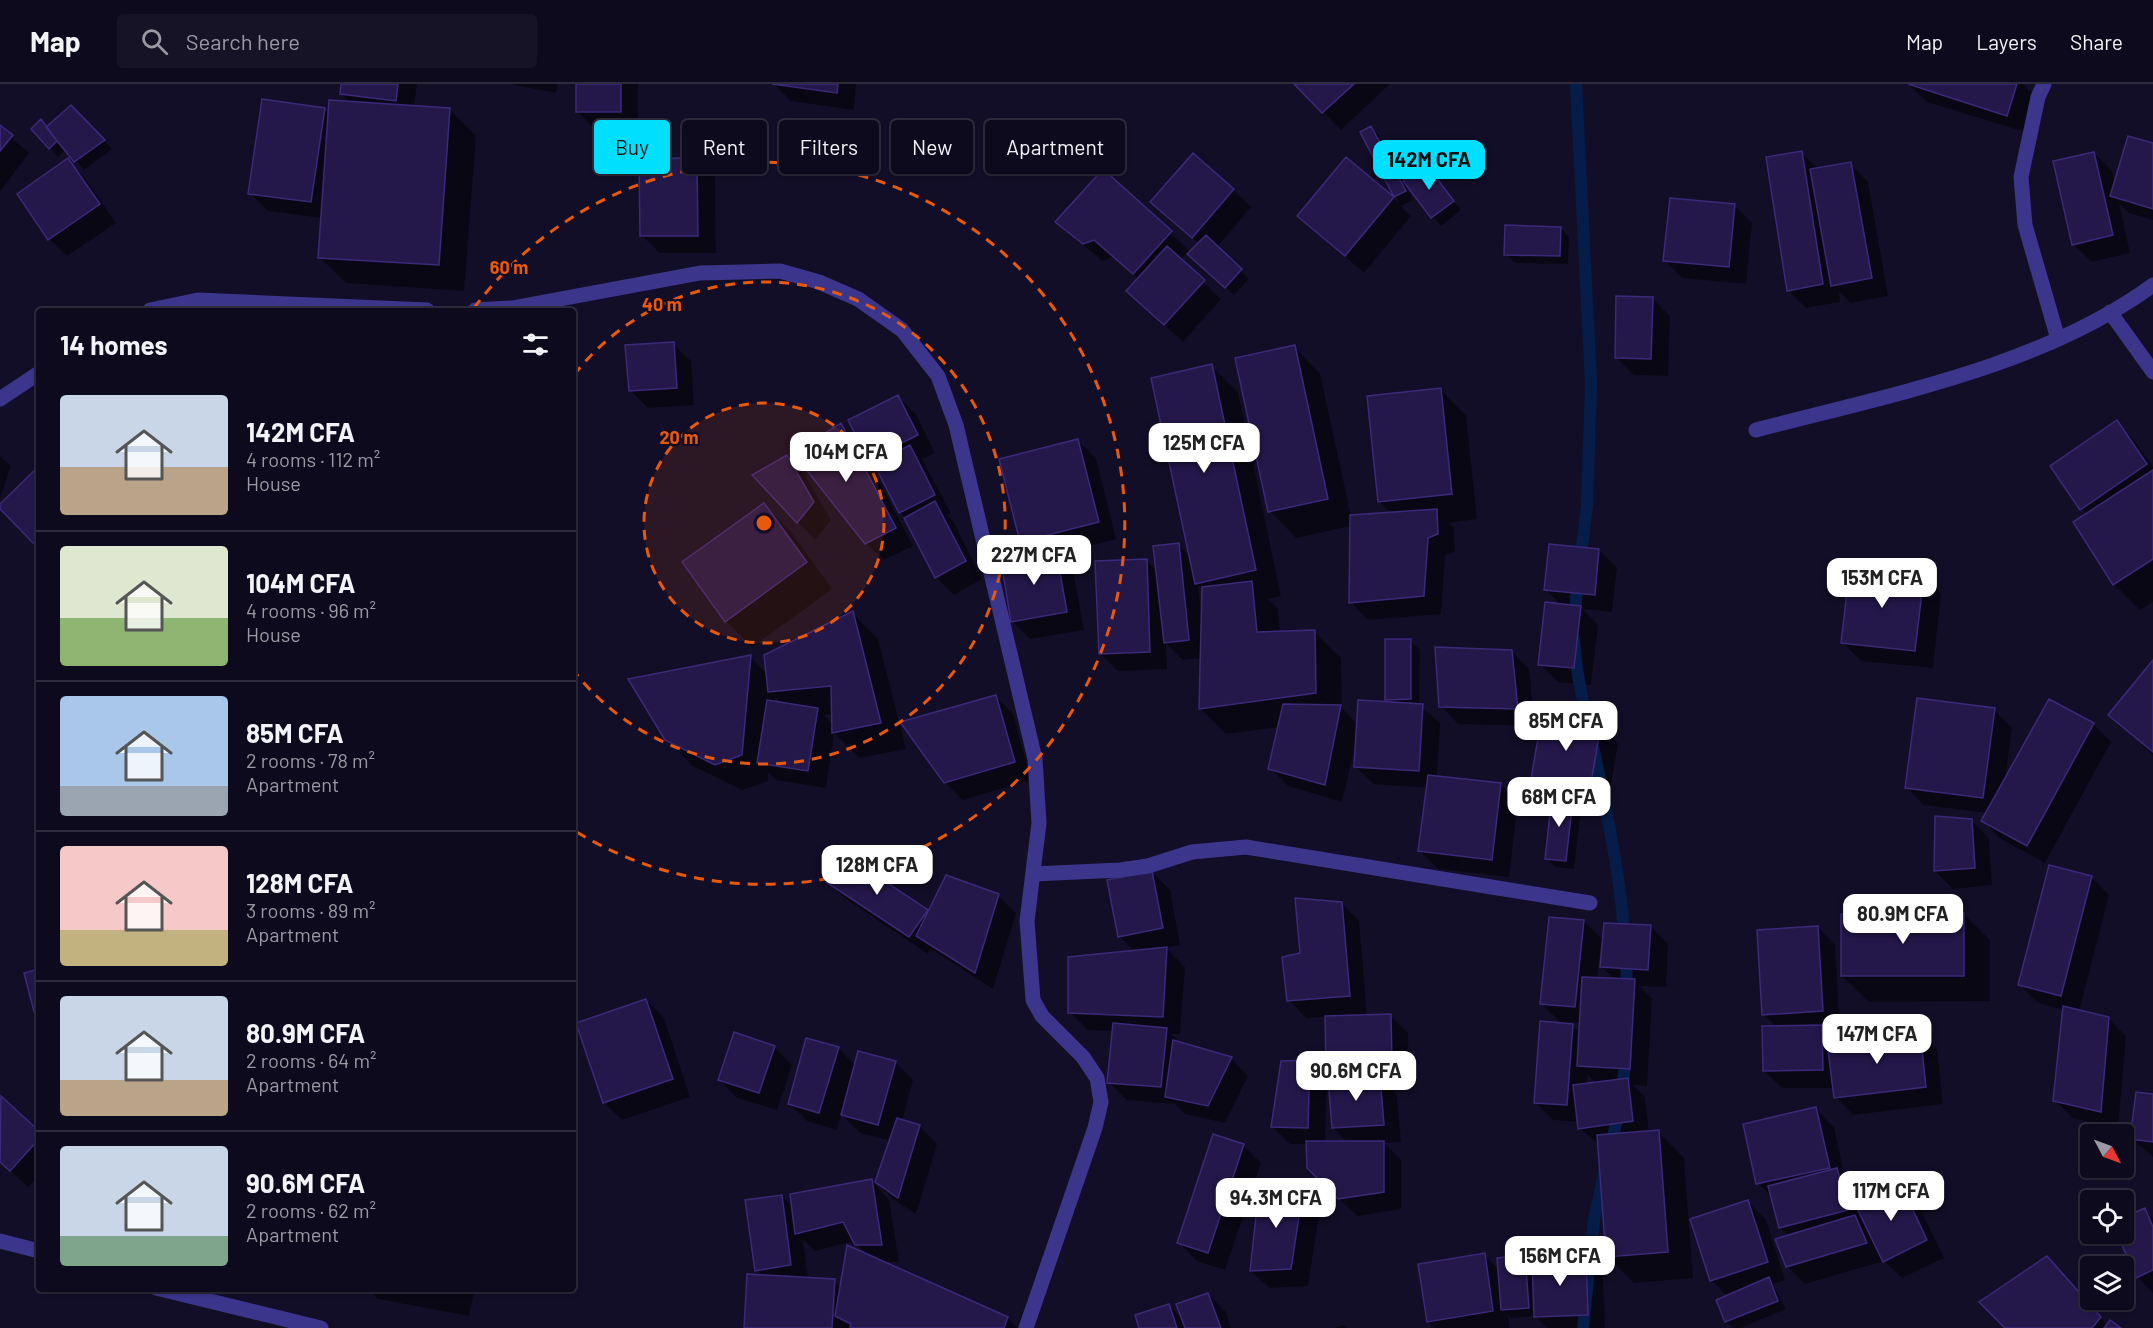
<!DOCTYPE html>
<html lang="en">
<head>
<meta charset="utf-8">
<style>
  body { margin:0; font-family:Barlow,sans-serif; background:#171327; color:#f1f3f6; height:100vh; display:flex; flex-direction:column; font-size:22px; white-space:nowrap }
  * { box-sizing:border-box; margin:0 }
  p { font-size:20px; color:#9b9aa4 }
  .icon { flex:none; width:33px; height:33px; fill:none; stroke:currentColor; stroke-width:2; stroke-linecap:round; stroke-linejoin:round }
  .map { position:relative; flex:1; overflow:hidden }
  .side { position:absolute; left:36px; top:224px; width:540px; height:984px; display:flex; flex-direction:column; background:#0e0a1e; border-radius:6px; box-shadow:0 2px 4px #0004,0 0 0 2px #2e2b3c }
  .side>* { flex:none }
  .banner { position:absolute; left:594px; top:36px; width:570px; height:54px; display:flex; gap:12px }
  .needle { width:39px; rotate:131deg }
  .tools { position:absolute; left:2080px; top:1040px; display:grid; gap:12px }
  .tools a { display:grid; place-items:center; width:54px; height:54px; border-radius:6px; background:#0e0a1e; box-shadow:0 2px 4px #0004,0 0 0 2px #2e2b3c; font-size:30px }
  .price { position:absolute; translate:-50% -51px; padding:0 14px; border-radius:12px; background:#fff; color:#222; font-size:20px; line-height:39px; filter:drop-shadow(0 2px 3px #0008) }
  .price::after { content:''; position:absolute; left:50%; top:36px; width:18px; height:14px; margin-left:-9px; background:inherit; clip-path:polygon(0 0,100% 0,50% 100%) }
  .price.active { background:#01dfff; color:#111 }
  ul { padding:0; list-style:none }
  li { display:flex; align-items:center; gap:18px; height:150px; padding:0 24px }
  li+li { border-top:2px solid #2e2b3c }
  li span { display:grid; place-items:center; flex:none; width:168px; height:120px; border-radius:6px; color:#555 }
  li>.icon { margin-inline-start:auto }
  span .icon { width:72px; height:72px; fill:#fffc; stroke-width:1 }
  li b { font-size:26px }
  h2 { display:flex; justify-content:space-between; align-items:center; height:72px; padding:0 24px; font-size:26px }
  .tag { padding:0 21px; border-radius:6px; background:#0e0a1e; box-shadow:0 2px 4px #0004,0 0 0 2px #2e2b3c; font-size:21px; line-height:54px }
  .tag.active { background:#01dfff; color:#111 }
  header { display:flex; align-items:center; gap:36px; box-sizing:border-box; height:84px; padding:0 30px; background:#0e0a1e; border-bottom:2px solid #2e2b3c }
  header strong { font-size:28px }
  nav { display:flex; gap:33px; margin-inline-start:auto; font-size:21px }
  .search { width:420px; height:54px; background:#171327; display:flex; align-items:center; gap:15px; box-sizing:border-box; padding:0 21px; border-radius:6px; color:#9b9aa4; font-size:22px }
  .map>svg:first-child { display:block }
</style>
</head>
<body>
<header>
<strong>Map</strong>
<div class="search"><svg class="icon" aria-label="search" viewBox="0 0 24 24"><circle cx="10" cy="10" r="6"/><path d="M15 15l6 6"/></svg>Search here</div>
<nav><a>Map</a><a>Layers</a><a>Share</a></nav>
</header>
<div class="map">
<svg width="2153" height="1244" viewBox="0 0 2153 1244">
  <rect width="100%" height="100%" fill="#130e28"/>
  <path fill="#0007" fill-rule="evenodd" d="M343 0H417L414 23 450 26 476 52 464 207 346 199 319 173 322 134 268 127 250 109 324 25 330 31 351 19 341 10Z
    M509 0H558L556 9Z
    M578 0H638V45L596 46 578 28Z
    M774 0H856L854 26 791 17Z
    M1296 0H1390L1341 46Z
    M2023 0 2036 13 2025 48 1927 18 1909 1Z
    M71 23 112 65 84 86 66 65 58 73 33 45 47 44Z
    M0 43 29 69 0 108Z
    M1371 44 1380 52 1404 98 1425 82 1461 126 1441 142 1406 102 1413 116 1401 122 1411 132 1364 189 1299 132 1346 75 1399 119 1362 49Z
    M2153 61V136L2129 129 2119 119 2130 169 2091 178 2073 160 2094 69 2112 87 2115 101Z
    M1802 69 1819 86 1850 80 1868 98 1888 212 1850 219 1839 207 1840 218 1806 224 1788 206Z
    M697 75 715 93 716 169H660L642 152Z
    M67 76 85 94 116 139 67 172 49 155Z
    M1103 87 1191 168 1199 160 1152 118 1233 106 1251 123 1217 163 1249 195 1234 211 1188 168 1180 176 1221 215 1183 258 1146 224 1138 195 1113 173 1102 177 1057 138Z
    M1735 122 1752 139 1746 200 1682 194 1665 176Z
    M1560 144 1569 153 1568 180 1515 179 1506 170Z
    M1652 214 1670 232 1668 292 1634 291 1616 273Z
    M673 260 691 277 694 321 648 324 630 306Z
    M1294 263 1320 289 1351 432 1391 429 1380 418 1440 305 1466 331 1477 435 1449 439 1454 444 1455 468 1445 471 1441 530 1368 536 1351 518V442L1296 454 1270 427Z
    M1211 282 1238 308 1281 512 1268 515 1278 525 1280 549 1315 548 1341 574 1342 624 1358 641 1391 620 1387 615 1411 557 1420 566 1419 621 1440 639 1437 693 1500 701 1518 718 1509 793 1438 785 1420 767 1428 704 1373 700 1355 682 1357 654 1342 718 1288 702 1270 684 1279 643 1226 650 1200 624 1202 574 1183 576 1166 559 1167 585 1118 587 1100 570 1146 476 1158 488 1178 461 1191 473ZM1198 501 1204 506 1203 525 1201 526Z
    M898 313 916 330 935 369 922 375 951 429 947 431 953 437 982 495 954 511 936 493 876 382 866 372 913 462 884 476 866 459 840 340 863 363Z
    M2117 338 2134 356 2153 383V518L2140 526 2114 500 2075 438 2087 431 2052 383Z
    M1078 357 1096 374 1116 455 1058 470 1073 486 1084 546 1030 555 1013 538 1035 472 1021 458Z
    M0 372 11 382 0 414Z
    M787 373 804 390 831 436 815 456 754 391Z
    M764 421 790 447 832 505 752 563 726 537Z
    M1599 466 1617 484 1612 528 1582 525 1598 541 1591 601 1558 598 1540 580 1562 522 1546 506Z
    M1923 492 1941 510 1933 584 1861 577 1843 559Z
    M853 529 878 555 906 665 860 674 834 649 826 704 776 696 768 688V697L742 706 693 682 666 655 750 573 767 590ZM775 613 782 620 775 619ZM833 630V641L824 631Z
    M1511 567 1529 585 1535 642 1458 640 1441 622Z
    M2153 578V671L2110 631Z
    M995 612 1013 630 1031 696 963 716 945 698Z
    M1994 626 2012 644 2005 697 2093 640 2111 658 2045 779 2001 755 1983 737 1987 729 1924 721 1906 703Z
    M1600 642 1618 660 1607 722 1573 716 1581 725 1574 785 1555 783 1546 774 1554 713 1550 712 1532 695Z
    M1971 736 1989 754 1992 801 1953 805 1935 787Z
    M1152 788 1170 806 1180 861 1166 864 1185 883 1180 950H1171L1181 960 1231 974 1248 992 1225 1039 1185 1030 1175 1020 1127 1016 1109 998 1113 947 1088 946 1070 928 1135 868 1119 852Z
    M2091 793 2109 811 2079 928 2108 934 2126 952 2118 1045 2073 1034 2055 1016 2065 926 2038 919 2020 901Z
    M828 798 929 829 998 812 1016 829 993 905 931 865 928 870 846 815Z
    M1341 819 1359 837 1367 932 1390 931 1408 949 1409 998 1385 999 1397 1011 1401 1058 1384 1059 1401 1076V1125L1357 1132 1308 1084V1060H1290L1272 1042 1309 978 1327 996 1325 1059H1348L1333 1044 1341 996 1327 982 1326 933 1306 934 1289 916 1302 870Z
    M1964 830 1990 856V917L1869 918 1842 892Z
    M1584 837 1604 857 1651 842 1668 860 1666 903 1639 902 1652 915 1647 1002 1633 1001 1645 1013 1649 1049 1658 1048 1684 1074 1693 1194 1634 1199 1608 1173 1599 1061 1580 1044 1579 1038 1553 1036 1535 1018 1563 941 1542 920ZM1601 861H1604L1602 883 1615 896 1597 895ZM1569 938 1581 939 1580 949ZM1588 991 1596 999 1587 1001Z
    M1818 843 1835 861 1840 944 1824 945 1838 959 1920 949 1937 966 1943 1020 1853 1031 1836 1013 1834 1004H1782L1764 987 1776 943 1763 930Z
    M646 916 664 934 690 1013 622 1036 604 1019Z
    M774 963 792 981 777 1026 737 1014 720 996Z
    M838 964 856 982 895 978 913 996 902 1037 919 1042 937 1060 916 1130 894 1116 876 1098 891 1057 860 1049 841 1030 837 1046 807 1037 789 1019Z
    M2153 1012V1073L2132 1055Z
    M1 1014 39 1049V1091L28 1103 0 1077Z
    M1816 1025 1834 1043 1845 1094 1855 1103 1859 1120 1899 1100 1917 1118 1944 1174 1902 1194 1884 1177 1805 1200 1787 1182 1789 1152 1780 1144 1772 1114 1758 1099Z
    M1243 1061 1261 1079 1225 1186 1197 1177 1179 1159Z
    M871 1097 889 1115 899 1178H883L1008 1234 1017 1244H745L763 1192 756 1186 782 1112 794 1124ZM803 1156 815 1167 854 1157 866 1171 841 1204 834 1197 808 1195Z
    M1302 1107 1320 1125 1308 1202 1269 1204 1251 1187Z
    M1748 1118 1766 1136 1785 1196 1773 1200 1786 1225 1741 1244H1733L1726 1238 1718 1216 1727 1212 1711 1196Z
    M2145 1126 2153 1134V1209L2137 1193 2119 1149H2124V1134Z
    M1484 1171 1499 1186 1524 1173 1534 1182 1585 1174 1603 1192 1605 1244H1547L1535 1232 1512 1234 1508 1231 1510 1244H1435L1428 1238Z
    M2064 1192 2108 1242 2118 1244H2007Z
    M367 1204H475L469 1232 378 1215Z
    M1208 1210 1226 1228 1231 1244H1141L1169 1222 1184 1236Z
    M1344 1241 1347 1244H1334Z"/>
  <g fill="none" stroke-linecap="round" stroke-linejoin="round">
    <path stroke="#061d49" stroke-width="12" d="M1576 0 1591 299 1587 421 1580 478
      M1574 538 1578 495
      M1574 555C1576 598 1589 639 1597 681 1613 757 1627 832 1627 911
      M1610 1065 1621 1018 1626 970
      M1583 1244 1594 1136 1605 1085"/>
  </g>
  <path fill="#24184b" stroke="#3b2979" stroke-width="1.5" d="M341 0H398L396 17 340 10Z
    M576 0H621V28H576Z
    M772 0H838L837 9Z
    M1294 0H1354L1322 29Z
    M1908 0H2017L2007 32Z
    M262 15 325 24 311 118 248 110Z
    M329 16 450 24 439 181 318 174Z
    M71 21 105 56 74 78 46 43Z
    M41 35 57 57 49 65 31 45Z
    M0 41 13 51 0 67Z
    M1371 42 1406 107 1394 113 1360 48Z
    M2128 52 2153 59V125L2110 112Z
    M1802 67 1823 200 1787 207 1766 73Z
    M2094 68 2113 151 2072 161 2053 77Z
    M1193 69 1234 105 1192 154 1150 118Z
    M697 73 698 152H640L639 76Z
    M1346 73 1394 113 1345 172 1297 132Z
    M68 74 100 120 48 156 17 110Z
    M1851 78 1872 194 1831 202 1810 85Z
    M1426 80 1454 117 1431 134 1403 97Z
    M1103 85 1172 147 1133 190 1094 156 1083 160 1055 138Z
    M1670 114 1735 120 1729 183 1663 177Z
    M1505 141 1561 143 1560 172 1504 171Z
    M1206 151 1242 185 1225 204 1187 170Z
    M1167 162 1205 196 1164 241 1126 207Z
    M1616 212 1653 213 1651 275 1615 274Z
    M674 258 677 304 629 307 625 261Z
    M1295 261 1328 415 1268 428 1235 274Z
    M1212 280 1256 486 1195 500 1151 294Z
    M1441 304 1452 410 1378 418 1367 312Z
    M898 311 918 351 868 376 848 336Z
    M2117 336 2147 380 2080 426 2050 382Z
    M841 339 896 444 865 460 793 369Z
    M1078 355 1099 438 1020 458 999 375Z
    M910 361 935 411 899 429 874 380Z
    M787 371 814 418 797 439 752 391Z
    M39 382V465L0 425V420Z
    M2153 386V475L2113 501 2073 438Z
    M935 417 966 477 935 494 904 434Z
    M764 419 807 478 725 538 682 478Z
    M1437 425 1438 450 1428 454 1424 512 1349 519 1350 431Z
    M1179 459 1189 556 1164 559 1153 462Z
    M1549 460 1599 465 1595 511 1544 506Z
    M1056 466 1067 528 1011 538 1001 477Z
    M1147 475 1150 568 1099 570 1095 477Z
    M1850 482 1924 491 1915 567 1841 559Z
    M1252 497 1257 548 1315 546 1316 609 1199 625 1202 503Z
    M1545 518 1581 522 1574 584 1538 581Z
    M853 527 881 639 832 649 831 602 768 608 764 571Z
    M1385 555H1411V615L1385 616Z
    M1435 563 1512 566 1518 625 1439 623Z
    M751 571 742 671 715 681 665 656 628 595Z
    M2153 576V668L2108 631Z
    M996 611 1015 678 944 699 900 638Z
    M1917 614 1995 624 1983 714 1905 704Z
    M2049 615 2094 639 2027 762 1981 737Z
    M767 616 818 624 808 687 757 679Z
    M1358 616 1423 620 1419 687 1354 683Z
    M1283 620 1341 621 1325 701 1268 685Z
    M1542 631 1601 640 1590 705 1531 695Z
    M1428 691 1501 699 1492 776 1418 767Z
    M1552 711 1573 715 1566 777 1545 775Z
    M1935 732 1972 735 1975 784 1934 787Z
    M844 770 928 826 909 853 826 798Z
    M2049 781 2092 792 2061 912 2018 901Z
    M1152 787 1163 844 1118 853 1107 796Z
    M946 791 999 810 975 889 916 852Z
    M1295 814 1342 818 1350 912 1287 917 1282 873 1300 869Z
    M1964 829V892H1841V830Z
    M1549 833 1584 836 1575 923 1540 920Z
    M1604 839 1651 841 1648 886 1600 883Z
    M1818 842 1823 927 1762 931 1757 846Z
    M1167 863 1163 933 1068 929V873Z
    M39 885V947L24 889Z
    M1582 893 1635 895 1630 985 1577 982Z
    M646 915 673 995 603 1019 576 939Z
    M2063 922 2109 933 2101 1028 2053 1017Z
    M1391 930 1392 981 1326 982 1325 932Z
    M1540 937 1573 940 1567 1021 1534 1019Z
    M1113 939 1167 944 1161 1003 1107 999Z
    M1822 941 1823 986 1763 987 1762 942Z
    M1920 947 1926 1003 1834 1014 1827 959Z
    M734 948 775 962 759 1009 718 996Z
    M806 954 839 963 819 1029 788 1020Z
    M1173 956 1232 973 1208 1022 1165 1013Z
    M858 967 896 977 878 1041 841 1031Z
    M1310 976 1308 1044 1271 1043 1281 977Z
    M1380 992 1384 1041 1332 1044 1328 995Z
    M1628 994 1633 1037 1578 1045 1573 1001Z
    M2136 1008 2153 1010V1058L2130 1055Z
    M1 1012 39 1047V1055L10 1087 0 1078Z
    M1816 1023 1830 1084 1756 1100 1743 1040Z
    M897 1034 920 1041 898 1114 875 1098Z
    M1659 1046 1668 1168 1606 1173 1597 1051Z
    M1213 1050 1244 1060 1208 1169 1177 1159Z
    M1306 1057H1384V1108L1338 1115 1307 1084Z
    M1837 1084 1848 1126 1779 1144 1768 1102Z
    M872 1095 882 1161H855L843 1138 795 1150 790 1110Z
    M1900 1098 1927 1156 1883 1178 1855 1120Z
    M1259 1105 1303 1106 1291 1185 1250 1187Z
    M782 1111 791 1181 755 1187 745 1116Z
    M1748 1116 1768 1178 1710 1197 1690 1135Z
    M2145 1124 2153 1143V1186L2136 1194 2117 1149H2124V1133Z
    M1855 1131 1867 1159 1786 1183 1775 1155Z
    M847 1161 1008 1233 1004 1244H850L851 1240 835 1232Z
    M1485 1169 1493 1227 1427 1238 1418 1180Z
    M1525 1171 1529 1224 1501 1226 1497 1174Z
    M1586 1172 1588 1231 1534 1233 1532 1175Z
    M2047 1172 2101 1233 2092 1244H2005L1979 1218Z
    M747 1190 835 1195 832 1244H744Z
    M1769 1193 1778 1217 1725 1238 1716 1216Z
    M1208 1209 1221 1244H1185L1176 1220Z
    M1169 1220 1177 1244H1139L1135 1231Z
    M2110 1236 2121 1244H2104Z"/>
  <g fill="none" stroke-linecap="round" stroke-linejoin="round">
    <path stroke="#3b358b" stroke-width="15" d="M2044 0 2038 13 2021 93 2025 141 2058 255
      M150 226 198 216 427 226
      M475 226 512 224 700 189 780 187 819 198 858 215 902 246 938 292 956 341 1035 675 1039 739 1027 837 1033 916 1042 932 1083 973 1097 994 1101 1018 1095 1044 1026 1244
      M2110 228 2153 288
      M0 315 39 289
      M1756 346C1888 311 2041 283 2153 201
      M1033 790 1120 786 1148 782 1192 768 1246 763 1590 819
      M0 1157 39 1167
      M156 1204 321 1244"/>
  </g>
  <circle cx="764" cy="439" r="120" fill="#e8590c" fill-opacity=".12"/>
  <g fill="none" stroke="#e8590c" stroke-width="3" stroke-dasharray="10 8">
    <circle cx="764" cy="439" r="120"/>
    <path d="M574 291A241 241 0 1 1 574 587"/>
    <path d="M474 224A361 361 0 1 1 575 747"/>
  </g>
  <circle cx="764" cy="439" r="9" fill="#e8590c" stroke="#130e28" stroke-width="3"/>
  <g font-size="18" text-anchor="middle" font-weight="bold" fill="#e8590c" stroke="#130e28" stroke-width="4.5" stroke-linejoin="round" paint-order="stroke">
    <text x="509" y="190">60 m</text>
    <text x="662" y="227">40 m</text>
    <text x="679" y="360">20 m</text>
  </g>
</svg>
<div class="tools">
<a><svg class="needle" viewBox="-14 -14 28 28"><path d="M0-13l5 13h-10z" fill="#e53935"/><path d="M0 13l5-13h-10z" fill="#9b9aa4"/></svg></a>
<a><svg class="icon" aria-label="locate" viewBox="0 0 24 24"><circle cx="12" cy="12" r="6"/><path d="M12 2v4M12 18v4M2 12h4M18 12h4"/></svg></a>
<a><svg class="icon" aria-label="layers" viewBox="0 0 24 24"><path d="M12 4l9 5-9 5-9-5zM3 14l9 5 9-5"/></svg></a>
</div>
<b class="price active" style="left:1429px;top:107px">142M CFA</b>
<b class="price" style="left:1204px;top:390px">125M CFA</b>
<b class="price" style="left:846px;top:399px">104M CFA</b>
<b class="price" style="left:1034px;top:502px">227M CFA</b>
<b class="price" style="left:1882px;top:525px">153M CFA</b>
<b class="price" style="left:1566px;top:668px">85M CFA</b>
<b class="price" style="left:1559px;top:744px">68M CFA</b>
<b class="price" style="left:877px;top:812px">128M CFA</b>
<b class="price" style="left:1903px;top:861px">80.9M CFA</b>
<b class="price" style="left:1877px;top:981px">147M CFA</b>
<b class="price" style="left:1356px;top:1018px">90.6M CFA</b>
<b class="price" style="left:1891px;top:1138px">117M CFA</b>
<b class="price" style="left:1276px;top:1145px">94.3M CFA</b>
<b class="price" style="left:1560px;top:1203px">156M CFA</b>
<div class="banner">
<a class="tag active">Buy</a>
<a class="tag">Rent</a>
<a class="tag">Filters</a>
<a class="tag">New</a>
<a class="tag">Apartment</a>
</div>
<section class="side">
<h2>14 homes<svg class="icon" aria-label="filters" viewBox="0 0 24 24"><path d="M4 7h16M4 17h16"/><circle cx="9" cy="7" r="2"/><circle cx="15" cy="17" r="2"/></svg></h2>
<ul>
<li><span style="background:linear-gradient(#c9d6e8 60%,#b9a48a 0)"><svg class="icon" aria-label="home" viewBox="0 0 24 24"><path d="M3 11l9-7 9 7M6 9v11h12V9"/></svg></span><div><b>142M CFA</b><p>4 rooms · 112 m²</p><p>House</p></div></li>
<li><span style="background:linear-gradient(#dfe7d0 60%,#8fb573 0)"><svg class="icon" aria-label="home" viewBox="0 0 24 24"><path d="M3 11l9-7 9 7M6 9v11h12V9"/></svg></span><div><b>104M CFA</b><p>4 rooms · 96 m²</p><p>House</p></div></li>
<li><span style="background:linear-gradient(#a9c7e8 75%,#9aa5b1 0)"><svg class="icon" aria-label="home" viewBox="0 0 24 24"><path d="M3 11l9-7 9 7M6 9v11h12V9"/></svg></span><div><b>85M CFA</b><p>2 rooms · 78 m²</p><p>Apartment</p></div></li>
<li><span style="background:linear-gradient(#f6c9c9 70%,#c2b280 0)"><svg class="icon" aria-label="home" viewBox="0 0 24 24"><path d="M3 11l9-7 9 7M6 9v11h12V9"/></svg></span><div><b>128M CFA</b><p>3 rooms · 89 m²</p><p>Apartment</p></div></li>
<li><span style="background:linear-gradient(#c9d6e8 70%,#b9a48a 0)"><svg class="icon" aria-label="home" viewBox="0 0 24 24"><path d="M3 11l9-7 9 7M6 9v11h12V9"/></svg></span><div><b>80.9M CFA</b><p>2 rooms · 64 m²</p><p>Apartment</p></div></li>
<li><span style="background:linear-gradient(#c9d6e8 75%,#7fa58c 0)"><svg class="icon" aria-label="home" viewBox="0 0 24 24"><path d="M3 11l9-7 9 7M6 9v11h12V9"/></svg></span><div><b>90.6M CFA</b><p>2 rooms · 62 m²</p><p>Apartment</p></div></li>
</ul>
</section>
</div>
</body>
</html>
